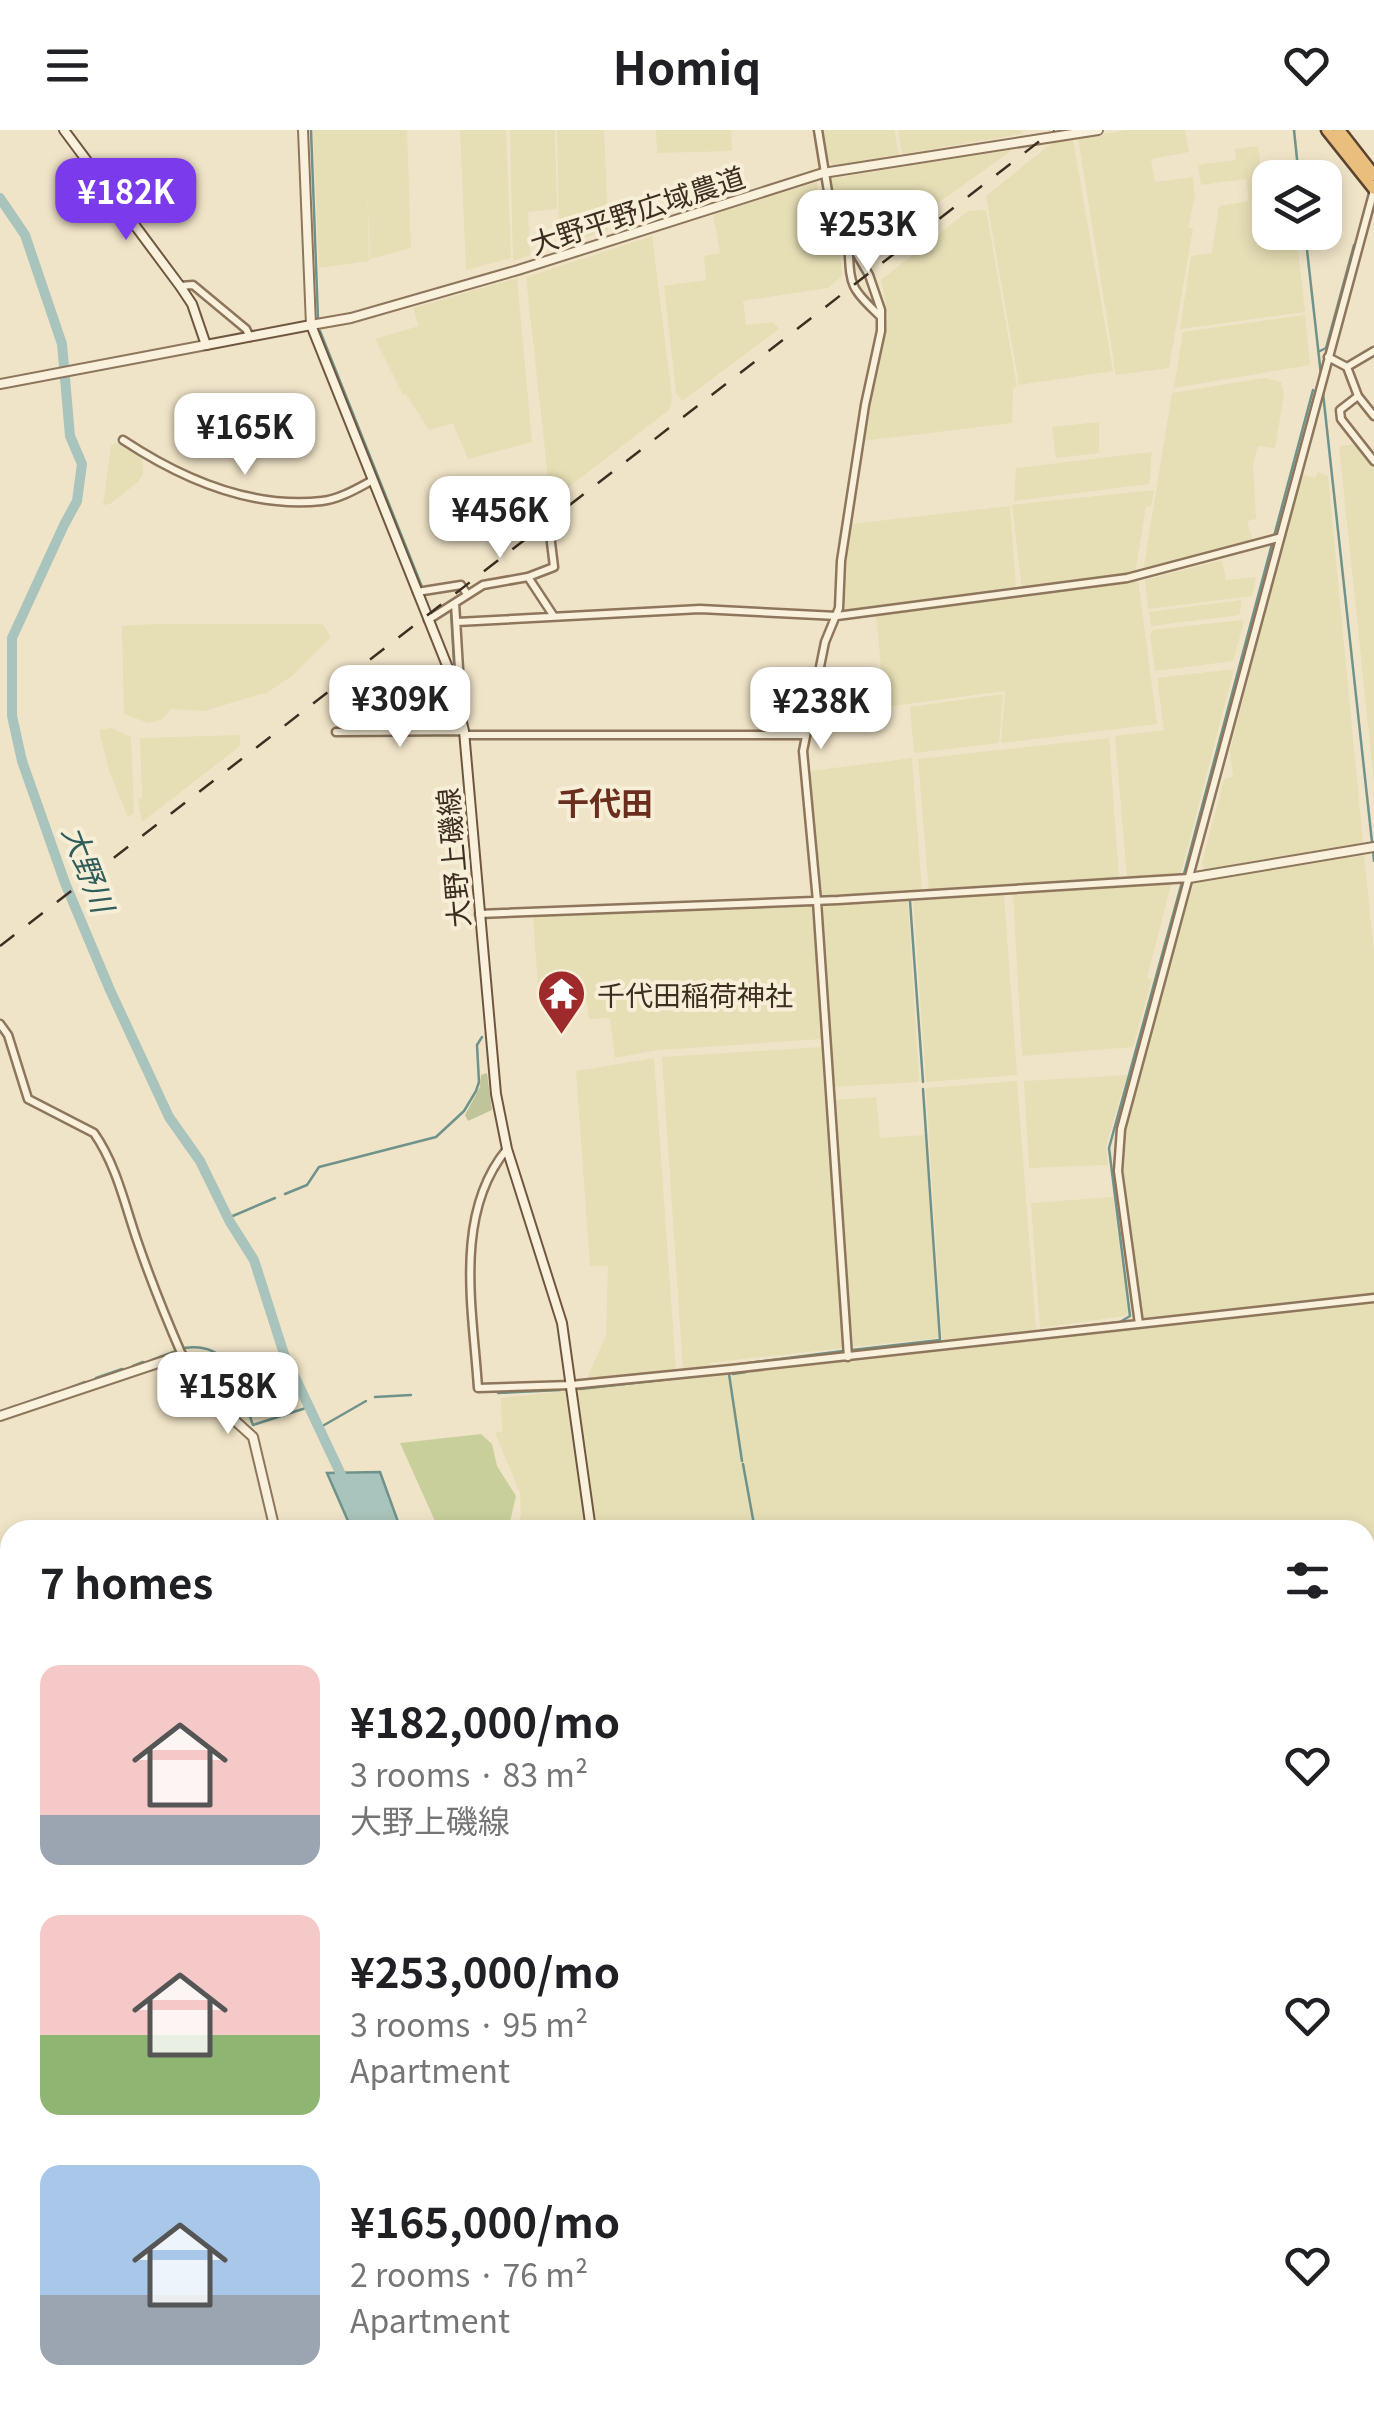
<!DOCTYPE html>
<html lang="en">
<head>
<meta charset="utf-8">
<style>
  body { margin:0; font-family:Georgia,"Noto Sans JP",serif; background:#f6f6f6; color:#202124; height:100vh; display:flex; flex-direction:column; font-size:38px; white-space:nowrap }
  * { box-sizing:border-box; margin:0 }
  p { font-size:32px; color:#757577 }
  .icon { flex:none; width:55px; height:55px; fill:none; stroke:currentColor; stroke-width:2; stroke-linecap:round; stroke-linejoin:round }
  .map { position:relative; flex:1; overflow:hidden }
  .sheet { position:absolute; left:0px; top:1390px; width:1375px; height:892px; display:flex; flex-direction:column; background:#fff; border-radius:30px 30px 0 0; box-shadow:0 5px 15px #0003 }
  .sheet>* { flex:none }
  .fabs { position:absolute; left:1252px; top:30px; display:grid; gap:20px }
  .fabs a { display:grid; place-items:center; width:90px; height:90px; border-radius:20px; background:#fff; box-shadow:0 5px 15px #0003; font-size:50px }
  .price { position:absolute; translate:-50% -85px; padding:0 22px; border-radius:20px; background:#fff; color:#222; font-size:32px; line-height:65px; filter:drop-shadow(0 2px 5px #0008) }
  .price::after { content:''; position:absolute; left:50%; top:60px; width:30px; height:22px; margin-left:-15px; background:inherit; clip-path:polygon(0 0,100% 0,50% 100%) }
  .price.on { background:#7c3aed; color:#fff }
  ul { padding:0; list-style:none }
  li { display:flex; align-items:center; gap:30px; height:250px; padding:0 40px }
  li span { display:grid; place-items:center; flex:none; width:280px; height:200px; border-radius:20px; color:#555 }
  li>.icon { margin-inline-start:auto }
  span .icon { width:120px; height:120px; fill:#fffc; stroke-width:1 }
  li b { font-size:42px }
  h2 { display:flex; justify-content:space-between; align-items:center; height:120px; padding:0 40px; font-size:42px }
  header { display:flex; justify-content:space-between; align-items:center; height:130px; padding:0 40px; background:#fff; font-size:45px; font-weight:700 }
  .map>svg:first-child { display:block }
</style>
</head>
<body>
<header><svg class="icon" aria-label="menu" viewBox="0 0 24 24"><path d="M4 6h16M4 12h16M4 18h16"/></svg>Homiq<svg class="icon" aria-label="heart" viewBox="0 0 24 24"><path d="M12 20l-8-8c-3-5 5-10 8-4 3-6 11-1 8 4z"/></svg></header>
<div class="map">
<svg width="1374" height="2281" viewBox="0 0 1374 2281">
  <rect width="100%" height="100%" fill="#f0e4c8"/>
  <path fill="#e6deb5" d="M313 0H407L411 118 370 129 367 47 369 131 319 138Z
    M460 0H506L511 128 466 140Z
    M510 0H555L557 79 528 82 530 125 513 131Z
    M557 0H604L608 100 559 116Z
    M656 0H731L732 21 657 23Z
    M824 0H894L899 25 834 36 828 30Z
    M898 0H1021L1022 4 902 24Z
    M1128 0H1185L1189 22 1151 29 1155 52 1193 47 1195 65 1188 98H1193L1169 238 1116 245 1078 8Z
    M1073 10 1113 241 1019 255 986 66 1053 12Z
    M1258 16 1262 47 1289 45V47L1270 48V102L1296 103 1305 182 1180 199 1191 126 1212 123 1219 76 1249 71 1246 49 1201 55 1198 35 1236 30 1235 19Z
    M1010 19 1011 21 865 125 836 79 830 49Z
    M817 52 822 87 840 116 842 146 828 158 743 171 746 195 773 192 779 199 682 271 676 263 664 156 706 150 704 126 720 123 713 84Z
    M986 80 1017 257 1013 258 1012 293 863 311 888 185 881 150 968 81Z
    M652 106 672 268 670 279 557 366H550L526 147Z
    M517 148 532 312 468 329 453 293 429 300 406 264 403 265 375 209 419 196 413 178Z
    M1305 185 1310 235 1174 258 1183 202Z
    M1265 248 1281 252 1284 265 1275 318 1258 316 1253 334 1256 389 1247 391 1253 412 1143 442 1172 263Z
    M1099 292V323L1056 328 1052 297Z
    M116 313 131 320 143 331V344L138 352 110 374 103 375 111 316Z
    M1356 314 1374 337V652L1339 316Z
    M1152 322 1149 354 1014 371 1016 338Z
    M1318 342 1328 346 1363 713 1204 740 1202 733 1224 649 1233 647 1230 621 1300 344 1315 348Z
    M1154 360 1151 376 1146 377 1135 444 1022 459 1012 375Z
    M1010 376 1016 458 845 480V430L851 394Z
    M1222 430 1226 450 1256 447 1252 466 1148 479 1145 450Z
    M1138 449 1157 594 1001 613 1005 561 885 577 876 485Z
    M1241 470 1240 485 1151 496 1149 482Z
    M1241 490 1244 492 1233 531 1155 541 1150 505 1153 500Z
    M155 494H322L331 507 292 546 268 562 204 581 171 579 161 590 148 593 124 584 122 496Z
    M1234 539 1181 743 1127 748 1115 606 1164 600 1157 548Z
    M1003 564 999 613 914 623 910 577Z
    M111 598 131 607 134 683 128 687 109 641 99 600Z
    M240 605V616L142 692 138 670 142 668 140 608Z
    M1109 608 1119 748 929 762 918 629Z
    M912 628 922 761 822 767 810 641Z
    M1364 724 1374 822V1165L1146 1189 1141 1185 1121 1038 1124 999 1194 752Z
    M1172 751 1147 848 1152 849 1133 917 1022 926 1013 764Z
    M1004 764 1017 945 926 952 913 770Z
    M908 771 919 952 833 957 823 776Z
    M813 774 822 909 658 920 615 928 610 888 589 889 587 872 539 873 533 785Z
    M821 917 845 1218 752 1228 710 1233 707 1238 683 1240 662 927Z
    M654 928 676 1240 587 1249 606 1205 608 1136H590L576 941Z
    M1127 945 1106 1016 1108 1035 1029 1038 1024 951Z
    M1017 951 1036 1200 942 1210 926 958Z
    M876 967 880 1008 925 1005 939 1208 850 1217 833 970Z
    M1113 1067 1128 1182 1126 1186 1040 1198 1031 1073Z
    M1374 1173V1953H1365V1400H516L521 1386 520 1363 495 1303 502 1301 501 1268Z
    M1374 2005V2236L1365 2239V2006Z
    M617 2272H661V2273L659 2281H614Z"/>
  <path fill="#c9cf9b" d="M481 1304 492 1314 497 1336 516 1366 508 1400H439L400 1313Z"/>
  <path fill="#bfc49a" d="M487 943 492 980 468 991 465 985 480 957 481 945Z"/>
  <path fill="#a9c4bc" stroke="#6f938a" stroke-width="2.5" d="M380 1342 401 1400H352L327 1343Z"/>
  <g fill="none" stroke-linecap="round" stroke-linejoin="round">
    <path stroke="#6f938a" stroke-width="2.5" d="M311 0 318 189
      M1294 0 1299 48
      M1305 102 1321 245
      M320 201 422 457
      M1320 221 1326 218 1354 115
      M1323 263 1372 712
      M451 481 454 533
      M1373 720 1374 731
      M1184 744 1313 260
      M910 771 923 952
      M285 1064 307 1055 319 1037 436 1007 464 981 476 961 479 952 477 915 482 907
      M228 1088 275 1068
      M184 1218C234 1210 239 1260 253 1295L309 1277
      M852 1220 940 1210 923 959
      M876 1220 1120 1192 1130 1186 1109 1018 1182 752
      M152 1230 176 1221
      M753 1233 841 1224
      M133 1236 143 1232
      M710 1238 843 1221
      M729 1244 742 1331
      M733 1244 746 1242
      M96 1248 122 1239
      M67 1259 85 1252
      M580 1259 706 1245
      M498 1263 560 1260
      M375 1267 411 1265
      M26 1273 56 1262
      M6 1280 16 1276
      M319 1298 366 1271
      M743 1334 755 1400
      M0 1680 10 1678
      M921 2281 923 2272"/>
    <path stroke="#a9c4bc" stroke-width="10" d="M0 68 25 105 62 214 70 306 82 334 77 371 64 395 12 508V586L22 631 65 753 110 860 169 987 200 1031 230 1092 254 1130 284 1224 345 1353
      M1345 2281 1374 2278"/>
    <defs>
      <path id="minor" d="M818 0 831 80 869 145 881 180V201L865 275 841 431 839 478 825 512 803 621 817 771 848 1227
        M848 110C851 155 847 155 880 186
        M180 156 193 155 246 199 250 207
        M1328 227 1347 237 1374 221
        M1347 237 1358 266 1374 286
        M1358 266 1340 280 1341 289 1374 331
        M123 310C182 349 250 379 322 371 340 369 358 358 373 350
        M528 447 554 437 547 380
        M417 462 461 455 467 464
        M428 490 483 455 528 447 553 485
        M457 492 700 479 837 486 1127 448 1278 408
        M450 543 459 539 455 473
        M336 602 464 601
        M464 605H806
        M479 784 838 770 1189 748
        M0 894 8 905 28 969 94 1003C117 1036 125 1076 138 1113 151 1151 166 1188 182 1225
        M507 1019C453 1084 473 1180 478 1258L571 1255 731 1239 1374 1168
        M1139 1194 1118 1041 1121 999 1374 60
        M1365 1697 1374 1739
        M0 1982 10 1980
        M0 2064 10 2102
        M116 2272 133 2281"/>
      <path id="tertiary" d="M303 0 311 195 351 188 518 140 823 43 1098 0
        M0 254 206 215
        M1189 748 1374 717
        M0 1286 182 1225 199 1258 253 1307 275 1400
        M1365 2248 1374 2244
        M157 2281 162 2272
        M748 2281 784 2272"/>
      <path id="secondary" d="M64 0 180 156 192 174 206 215 311 195 450 543 464 601 496 964 507 1019 562 1193 591 1400
        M601 2281 604 2272"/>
      <path id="trunk" d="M1327 0 1374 59
        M1339 0 1374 45"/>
      <path id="motorway" d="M0 1725 10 1729
        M0 1735 10 1739
        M1365 1995 1374 1994"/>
    </defs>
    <use href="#minor" stroke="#8d765c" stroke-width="11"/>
    <use href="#tertiary" stroke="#8d765c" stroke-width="12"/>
    <use href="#secondary" stroke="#6f573f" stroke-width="12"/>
    <use href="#trunk" stroke="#5b4430" stroke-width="15"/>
    <use href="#motorway" stroke="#5b4430" stroke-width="16"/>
    <use href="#minor" stroke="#faf1dc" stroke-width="6"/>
    <use href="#tertiary" stroke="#faf1dc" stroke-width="8"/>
    <use href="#secondary" stroke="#faf1dc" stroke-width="8"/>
    <use href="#trunk" stroke="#eabe7c" stroke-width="10"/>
    <use href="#motorway" stroke="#e0a458" stroke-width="11"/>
    <path stroke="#3d2e20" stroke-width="2.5" stroke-dasharray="18 18" stroke-linecap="butt" d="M0 816 1054 0"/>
  </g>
  <defs>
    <symbol id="temple-pin" viewBox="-11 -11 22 30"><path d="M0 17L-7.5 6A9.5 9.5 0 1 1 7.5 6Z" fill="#9e2a2b" stroke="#f7eed8"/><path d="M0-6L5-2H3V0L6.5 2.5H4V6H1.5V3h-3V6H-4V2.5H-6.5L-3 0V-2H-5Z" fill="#fff"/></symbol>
  </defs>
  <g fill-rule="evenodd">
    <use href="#temple-pin" x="534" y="836" width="55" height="75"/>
  </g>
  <g text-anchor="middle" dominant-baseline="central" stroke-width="8" stroke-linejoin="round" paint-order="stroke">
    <g font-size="28" fill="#3d2e20" stroke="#f7eed8">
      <text transform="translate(637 79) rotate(-18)">大野平野広域農道</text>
      <text transform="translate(452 728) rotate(-95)">大野上磯線</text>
    </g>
    <g font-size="28" fill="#3d2e20" stroke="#f7eed8" text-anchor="start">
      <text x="597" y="864">千代田稲荷神社</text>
    </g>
    <g font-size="30" font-style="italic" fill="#2f5d5a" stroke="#f7eed8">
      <text transform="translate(90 738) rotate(69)">大野川</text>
    </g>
    <g font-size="32" font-weight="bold" fill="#6b2e1e" stroke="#f7eed8">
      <text x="605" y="671">千代田</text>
    </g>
  </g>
</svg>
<div class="fabs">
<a><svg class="icon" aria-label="layers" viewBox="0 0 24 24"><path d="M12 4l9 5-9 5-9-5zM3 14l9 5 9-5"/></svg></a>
</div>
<b class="price on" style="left:126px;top:113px">¥182K</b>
<b class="price" style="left:868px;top:145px">¥253K</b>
<b class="price" style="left:245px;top:348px">¥165K</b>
<b class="price" style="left:500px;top:431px">¥456K</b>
<b class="price" style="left:400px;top:620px">¥309K</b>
<b class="price" style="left:821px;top:622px">¥238K</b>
<b class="price" style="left:228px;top:1307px">¥158K</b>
<section class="sheet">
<h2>7 homes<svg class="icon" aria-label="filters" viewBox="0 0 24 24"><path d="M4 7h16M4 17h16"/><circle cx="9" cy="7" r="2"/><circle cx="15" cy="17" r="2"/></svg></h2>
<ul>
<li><span style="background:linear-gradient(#f6c9c9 75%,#9aa5b1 0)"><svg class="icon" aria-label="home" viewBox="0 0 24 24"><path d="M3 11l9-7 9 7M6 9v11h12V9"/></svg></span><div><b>¥182,000/mo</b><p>3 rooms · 83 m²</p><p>大野上磯線</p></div><svg class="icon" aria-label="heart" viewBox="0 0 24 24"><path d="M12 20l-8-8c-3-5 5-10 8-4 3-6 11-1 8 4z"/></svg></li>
<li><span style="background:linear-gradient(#f6c9c9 60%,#8fb573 0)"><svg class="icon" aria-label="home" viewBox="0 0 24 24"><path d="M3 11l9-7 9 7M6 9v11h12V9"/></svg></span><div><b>¥253,000/mo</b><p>3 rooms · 95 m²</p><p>Apartment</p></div><svg class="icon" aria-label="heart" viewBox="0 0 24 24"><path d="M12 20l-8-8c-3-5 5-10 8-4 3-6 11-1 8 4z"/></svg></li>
<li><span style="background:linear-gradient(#a9c7e8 65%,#9aa5b1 0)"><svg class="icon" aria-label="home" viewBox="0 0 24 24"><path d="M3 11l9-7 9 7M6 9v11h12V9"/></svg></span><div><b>¥165,000/mo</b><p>2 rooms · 76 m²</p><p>Apartment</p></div><svg class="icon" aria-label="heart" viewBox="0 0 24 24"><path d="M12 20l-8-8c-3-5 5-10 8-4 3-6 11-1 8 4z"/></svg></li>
</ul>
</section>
</div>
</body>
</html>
